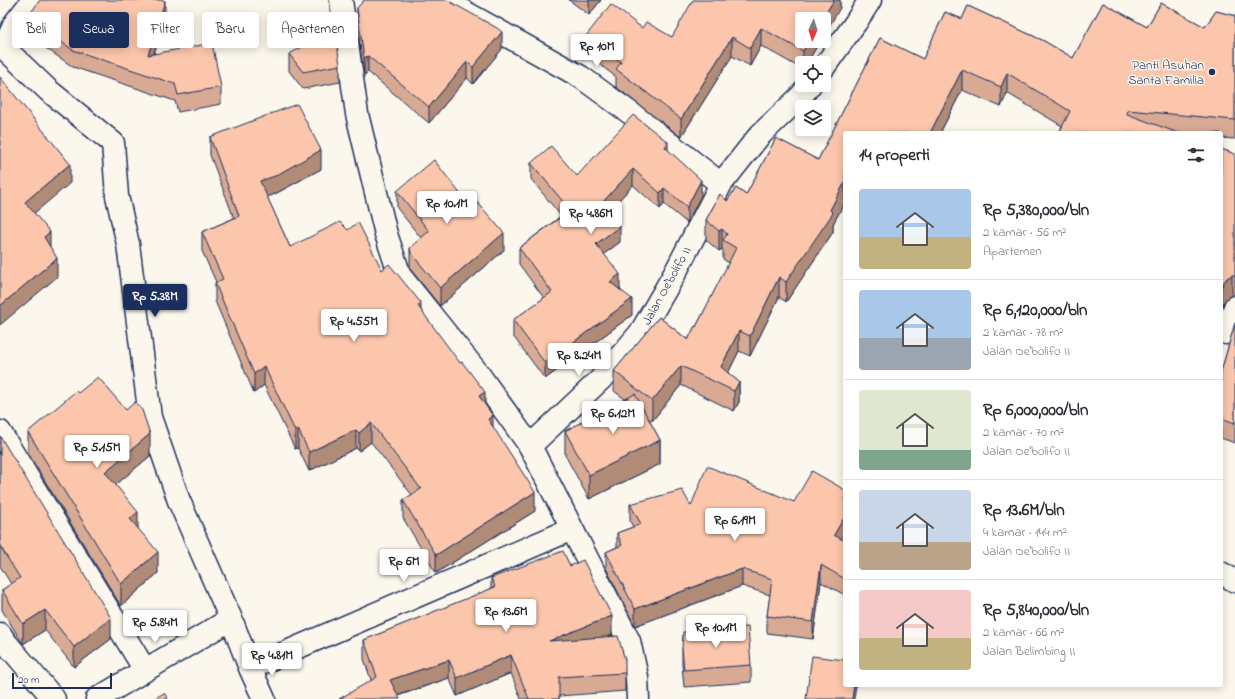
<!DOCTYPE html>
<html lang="id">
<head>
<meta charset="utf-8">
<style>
  body { margin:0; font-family:"Indie Flower",sans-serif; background:#f7f7f7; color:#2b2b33; height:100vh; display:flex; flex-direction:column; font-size:15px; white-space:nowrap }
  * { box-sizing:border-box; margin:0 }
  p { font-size:13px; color:#7c7c81 }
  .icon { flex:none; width:22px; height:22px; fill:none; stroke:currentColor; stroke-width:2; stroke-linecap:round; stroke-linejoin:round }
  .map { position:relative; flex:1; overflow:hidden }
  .panel { position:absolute; left:843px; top:131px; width:380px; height:556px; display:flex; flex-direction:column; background:#fff; border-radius:4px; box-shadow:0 2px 10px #0003 }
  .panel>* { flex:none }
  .hud { position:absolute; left:12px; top:12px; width:380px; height:36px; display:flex; gap:8px }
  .needle { width:26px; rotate:184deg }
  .tools { position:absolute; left:795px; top:12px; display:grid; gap:8px }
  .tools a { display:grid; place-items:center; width:36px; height:36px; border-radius:4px; background:#fff; box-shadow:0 2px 10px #0003; font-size:20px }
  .scale { position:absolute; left:12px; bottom:10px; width:100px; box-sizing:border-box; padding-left:4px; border:2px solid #1b2f5e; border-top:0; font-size:11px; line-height:14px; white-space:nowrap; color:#1b2f5e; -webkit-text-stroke:3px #fbf7ec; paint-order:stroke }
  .price { position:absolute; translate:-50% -34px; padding:0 9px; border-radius:4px; background:#fff; color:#222; font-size:13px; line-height:26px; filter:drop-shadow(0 1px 2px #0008) }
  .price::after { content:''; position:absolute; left:50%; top:24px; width:12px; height:9px; margin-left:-6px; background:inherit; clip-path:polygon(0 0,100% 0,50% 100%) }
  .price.active { background:#1b2f5e; color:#fff }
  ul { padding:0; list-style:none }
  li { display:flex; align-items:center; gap:12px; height:100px; padding:0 16px }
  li+li { border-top:1px solid #e1e1e2 }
  li span { display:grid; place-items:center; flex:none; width:112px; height:80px; border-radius:4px; color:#555 }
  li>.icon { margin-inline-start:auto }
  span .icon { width:48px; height:48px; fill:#fffc; stroke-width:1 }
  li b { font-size:17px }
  h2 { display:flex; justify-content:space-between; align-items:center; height:48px; padding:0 16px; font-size:17px }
  .pill { padding:0 14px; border-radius:4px; background:#fff; box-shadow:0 2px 10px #0003; font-size:14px; line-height:36px }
  .pill.active { background:#1b2f5e; color:#fff }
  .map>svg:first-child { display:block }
</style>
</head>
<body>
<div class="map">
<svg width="1235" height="699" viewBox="0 0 1235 699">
  <rect width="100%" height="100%" fill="#fbf7ec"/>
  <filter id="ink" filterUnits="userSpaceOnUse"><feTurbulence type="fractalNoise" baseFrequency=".025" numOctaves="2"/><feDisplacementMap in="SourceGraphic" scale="8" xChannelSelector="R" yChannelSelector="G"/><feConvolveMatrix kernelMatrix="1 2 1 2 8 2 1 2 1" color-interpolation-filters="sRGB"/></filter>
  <g filter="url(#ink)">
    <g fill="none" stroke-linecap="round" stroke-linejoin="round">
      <defs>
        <path id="minor" d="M33 0 15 23 4 48 48 90 113 143 117 196 128 244 150 417 179 501 231 619 250 668 264 699
          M341 0 357 114 386 234 400 276 477 372 530 446
          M443 0 581 77 633 115 721 184
          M824 67 856 22 870 0
          M1226 333 1235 307
          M0 432 145 670
          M1221 573 1235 581
          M0 634 7 644 54 699
          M250 668 572 529
          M97 699 231 619
          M638 699 637 677 629 641 530 446 601 379 641 332 675 273 721 184 759 136 801 96 810 85"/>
      </defs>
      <use href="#minor" stroke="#1b2f5e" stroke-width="25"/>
      <use href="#minor" stroke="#fbf7ec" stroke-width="22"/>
    </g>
    <path fill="#d8aa94" stroke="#1b2f5e" d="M569 0H601L589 15Z
      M840 0V8L802 41H820L807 63H802V69L761 46 750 66 732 56 681 137 616 87V77L586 54V36L642 28 672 37Z
      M1103 3 1147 27 1161 3 1205 27 1216 11 1235 16V139L1221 138V133H1059L1062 126 1007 93 1001 107 962 90 940 133H845V202L833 224V232L786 302 779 297 750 356 739 351 728 373 739 382V402L734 411 681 385 652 421 648 418 660 440V464L589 499 565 455V431L625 399 614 391V371L659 317 688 340 695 326 696 327 729 263 723 259V250L722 249 719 251 706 240V220L720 194 727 201 736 188 746 195 776 138 818 160 880 38 923 59 945 12 962 19 968 6 1044 41 1073 58Z
      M357 8 502 49 473 84 467 78 429 123 368 72 364 75 357 24Z
      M27 18H165L154 54 221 87V104L178 112 175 101 73 67 27 35Z
      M289 54 340 65V82L303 89 289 71Z
      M210 137 321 169 275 194 267 197 290 247 382 270 421 310 485 405 493 427 535 511 436 573 403 518V500L412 495 371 442 359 451 356 448 309 471 298 448 295 449 264 385 254 393 215 301V283L216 282 202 251V232L234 218 210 155Z
      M1221 149 1235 154V295H1232L1227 298 1223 303 1221 309Z
      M668 150 701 196 687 223 664 204 660 209 633 185 609 211 620 242 604 254 632 315 545 379 513 336V320L544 298 519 264V248L561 216 531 179V163L577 176Z
      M397 191 465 200 504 250 440 306 411 270 410 265V248L421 238 397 208Z
      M1235 323V443L1221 438V372Z
      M78 393 126 410 150 456 115 485 138 528 158 573 121 606 28 453V432Z
      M0 436 111 639 74 667 45 630 23 644 2 610V590L11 584 0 566Z
      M845 490V532L841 539 845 541V595L821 582 813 639 767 633V616L770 595 742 586 635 626 606 568V552L617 547V533L633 527 630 521V504L691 506 794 502Z
      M570 566 612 635 608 636 625 673V691L559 696V699H521L511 673 457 696 449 678 398 696 371 680 364 659V640L491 589V578Z
      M682 648 751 665V682L684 687 682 665Z"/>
    <path fill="#b08b78" stroke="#1b2f5e" d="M589 0H601L589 15Z
      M834 0H840V8L824 35V19H822Z
      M165 1V18L148 72V55Z
      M761 28V46L750 66V48Z
      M502 32V49L473 84V67Z
      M732 37V56L681 137V119Z
      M809 41H820L807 63H803V51Z
      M368 56V72L364 75V58Z
      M467 62V78L429 123V107Z
      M962 70V90L940 133H930Z
      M1007 73V93L1001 107V87Z
      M668 142V158L665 147Z
      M321 150V169L275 194 260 200V181Z
      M70 164V183L25 221V202Z
      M633 169V185L602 219V203Z
      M701 180V196L687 223V207Z
      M845 182V202L833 224V232L786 302V282L830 210Z
      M664 188V204L660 209V193Z
      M620 226V242L596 260V244Z
      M722 229V249L719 251V231Z
      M50 232V251L44 237Z
      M504 233V250L440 306V288Z
      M57 258V277L0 325V306Z
      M620 274V290L610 282Z
      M1232 275V295L1227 298 1223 303 1221 309V289L1223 283 1227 278Z
      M779 277V297L750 356V336Z
      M632 299V315L545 379V363Z
      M421 303V322L418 306Z
      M739 331V351L722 385 721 367Z
      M264 366V385L254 393V374Z
      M681 366V385L652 421V401Z
      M739 382V402L734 411V391Z
      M485 392V410L479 396Z
      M493 416V434L488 419Z
      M371 423V442L359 451V433Z
      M298 429V448L295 449V431Z
      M356 430V448L309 471V452Z
      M150 434V456L105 494V472Z
      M660 440V464L589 499V475Z
      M535 492V511L436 573V555Z
      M138 512V534L130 519Z
      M845 516V532L834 552V535Z
      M158 552V573L121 606V584Z
      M821 565V582L813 639V622Z
      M742 569V586L635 626V609Z
      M45 610V630L23 644V624Z
      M612 616V635L549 660V641Z
      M111 618V639L74 667V647Z
      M511 655V673L457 696V678Z
      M449 660V678L390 698V680Z
      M854 685H856L854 699H852Z"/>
    <path fill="#fbc6ac" stroke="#1b2f5e" d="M40 0H163L165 1 148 55 212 43 221 87 178 95 175 84 73 50 27 18Z
      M364 0H447L497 28 502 32 473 67 467 62 429 107 368 56 364 58 357 8Z
      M693 0H834L822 19H802V41H809L803 51 761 28 750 48 732 37 681 119 616 69 621 62 586 36 611 4 642 28 646 22 672 37Z
      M1103 3 1147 27 1161 3 1205 27 1216 11 1235 16V120L1128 110 1127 114 1178 133H1059L1070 111 1007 73 1001 87 962 70 930 133H845V182L830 210 833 213 786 282 779 277 750 336 739 331 721 367 739 382 734 391 681 366 652 401 614 371 659 317 688 340 695 326 696 327 736 248 723 240 727 234 722 229 719 231 706 220 720 194 727 201 736 188 746 195 776 138 818 160 880 38 923 59 945 12 962 19 968 6 1044 41 1073 58Z
      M335 30 340 65 303 72 289 54Z
      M0 77 70 164 25 202 50 232 44 237 57 258 0 306Z
      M297 104 321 150 275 176 260 181 290 247 340 222 348 230 358 222 382 270 389 264 421 303 418 306 460 363 462 362 485 392 479 396 493 416 488 419 535 492 436 555 403 500 421 489 371 423 359 433 356 430 309 452 298 429 295 431 264 366 254 374 215 283 223 279 202 232 239 216 210 137Z
      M633 115 668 142 665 147 701 180 687 207 664 188 660 193 633 169 602 203 620 226 596 244 620 274 610 282 632 299 545 363 513 320 552 292 519 248 570 210 531 163 551 146 577 176Z
      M1221 149 1235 154V275H1232L1227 278 1223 283 1221 289Z
      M434 160 465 200 471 195 504 233 440 288 411 253 410 248 429 231 397 191Z
      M1235 323V423L1221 418V372Z
      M98 377 126 410 135 402 142 410 150 434 105 472 138 512 130 519 158 552 121 584 28 432 76 391 78 393Z
      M635 394 660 440 589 475 565 431Z
      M0 436 111 618 74 647 45 610 23 624 2 590 20 578 0 546Z
      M707 466 794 502 812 471 845 490V516L834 535 845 541V579L821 565 813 622 767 616 772 579 742 569 635 609 606 552 622 545 617 533 641 524 630 504 682 490 691 506Z
      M563 551 570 566 583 560 612 616 549 641 618 636 625 660V673L559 677V699H529L511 655 457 678 449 660 390 680 400 699H339L377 677 364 640 495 587 491 578Z
      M748 627 751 665 684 670 682 648 683 632Z
      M812 656 845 660V685H854L852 699H806Z
      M164 693 168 699H154Z"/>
  </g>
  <circle fill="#1b2f5e" stroke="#fbf7ec" stroke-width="1.5" cx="1212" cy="72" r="4"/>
  <g text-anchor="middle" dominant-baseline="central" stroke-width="3" stroke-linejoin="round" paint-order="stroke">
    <g font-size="13" fill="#1b2f5e" stroke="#fbf7ec" text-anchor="end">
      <text x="1204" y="65">Panti Asuhan<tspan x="1204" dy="15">Santa Familia</tspan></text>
    </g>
    <g font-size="13" fill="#1b2f5e" stroke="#fbf7ec">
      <text transform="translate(667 286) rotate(-61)">Jalan Oe'bolifo II</text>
    </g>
  </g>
</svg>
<div class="tools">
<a><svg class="needle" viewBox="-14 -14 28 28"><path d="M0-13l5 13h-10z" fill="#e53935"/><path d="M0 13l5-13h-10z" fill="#7c7c81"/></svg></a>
<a><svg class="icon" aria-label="locate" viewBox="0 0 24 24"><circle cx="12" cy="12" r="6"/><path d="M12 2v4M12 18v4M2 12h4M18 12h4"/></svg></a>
<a><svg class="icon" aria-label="layers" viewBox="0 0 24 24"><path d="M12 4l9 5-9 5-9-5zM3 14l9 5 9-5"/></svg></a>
</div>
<div class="scale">20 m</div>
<b class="price" style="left:597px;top:68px">Rp 10M</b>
<b class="price" style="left:447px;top:225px">Rp 10.1M</b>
<b class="price" style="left:591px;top:235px">Rp 4.86M</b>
<b class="price active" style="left:155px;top:318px">Rp 5.38M</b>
<b class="price" style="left:354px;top:343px">Rp 4.55M</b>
<b class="price" style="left:579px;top:377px">Rp 8.24M</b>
<b class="price" style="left:613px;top:435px">Rp 6.12M</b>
<b class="price" style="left:97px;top:469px">Rp 5.15M</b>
<b class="price" style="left:735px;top:542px">Rp 6.19M</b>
<b class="price" style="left:404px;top:583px">Rp 6M</b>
<b class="price" style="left:506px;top:633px">Rp 13.6M</b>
<b class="price" style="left:155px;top:644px">Rp 5.84M</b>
<b class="price" style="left:716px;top:649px">Rp 10.1M</b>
<b class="price" style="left:272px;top:677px">Rp 4.81M</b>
<div class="hud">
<a class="pill">Beli</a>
<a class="pill active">Sewa</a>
<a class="pill">Filter</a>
<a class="pill">Baru</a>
<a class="pill">Apartemen</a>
</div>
<section class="panel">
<h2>14 properti<svg class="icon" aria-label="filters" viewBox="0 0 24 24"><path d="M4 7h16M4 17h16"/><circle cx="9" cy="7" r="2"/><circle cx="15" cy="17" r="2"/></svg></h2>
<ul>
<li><span style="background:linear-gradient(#a9c7e8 60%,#c2b280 0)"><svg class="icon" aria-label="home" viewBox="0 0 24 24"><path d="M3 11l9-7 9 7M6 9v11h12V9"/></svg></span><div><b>Rp 5,380,000/bln</b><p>2 kamar · 56 m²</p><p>Apartemen</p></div></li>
<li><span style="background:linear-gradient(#a9c7e8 60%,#9aa5b1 0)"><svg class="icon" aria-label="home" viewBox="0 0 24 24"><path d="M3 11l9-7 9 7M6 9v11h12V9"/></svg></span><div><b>Rp 6,120,000/bln</b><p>2 kamar · 78 m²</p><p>Jalan Oe'bolifo II</p></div></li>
<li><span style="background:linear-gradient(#dfe7d0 75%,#7fa58c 0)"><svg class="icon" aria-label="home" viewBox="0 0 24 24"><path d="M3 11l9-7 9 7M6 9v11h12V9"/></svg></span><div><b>Rp 6,000,000/bln</b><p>2 kamar · 70 m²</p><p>Jalan Oe'bolifo II</p></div></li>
<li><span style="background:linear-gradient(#c9d6e8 65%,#b9a48a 0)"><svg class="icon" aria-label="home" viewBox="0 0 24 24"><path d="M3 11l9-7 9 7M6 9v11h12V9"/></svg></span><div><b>Rp 13.6M/bln</b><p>4 kamar · 144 m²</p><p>Jalan Oe'bolifo II</p></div></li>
<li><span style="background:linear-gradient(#f6c9c9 60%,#c2b280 0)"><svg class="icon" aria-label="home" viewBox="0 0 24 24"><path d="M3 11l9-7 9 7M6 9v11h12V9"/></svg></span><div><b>Rp 5,840,000/bln</b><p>2 kamar · 66 m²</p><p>Jalan Belimbing II</p></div></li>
</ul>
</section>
</div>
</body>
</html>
